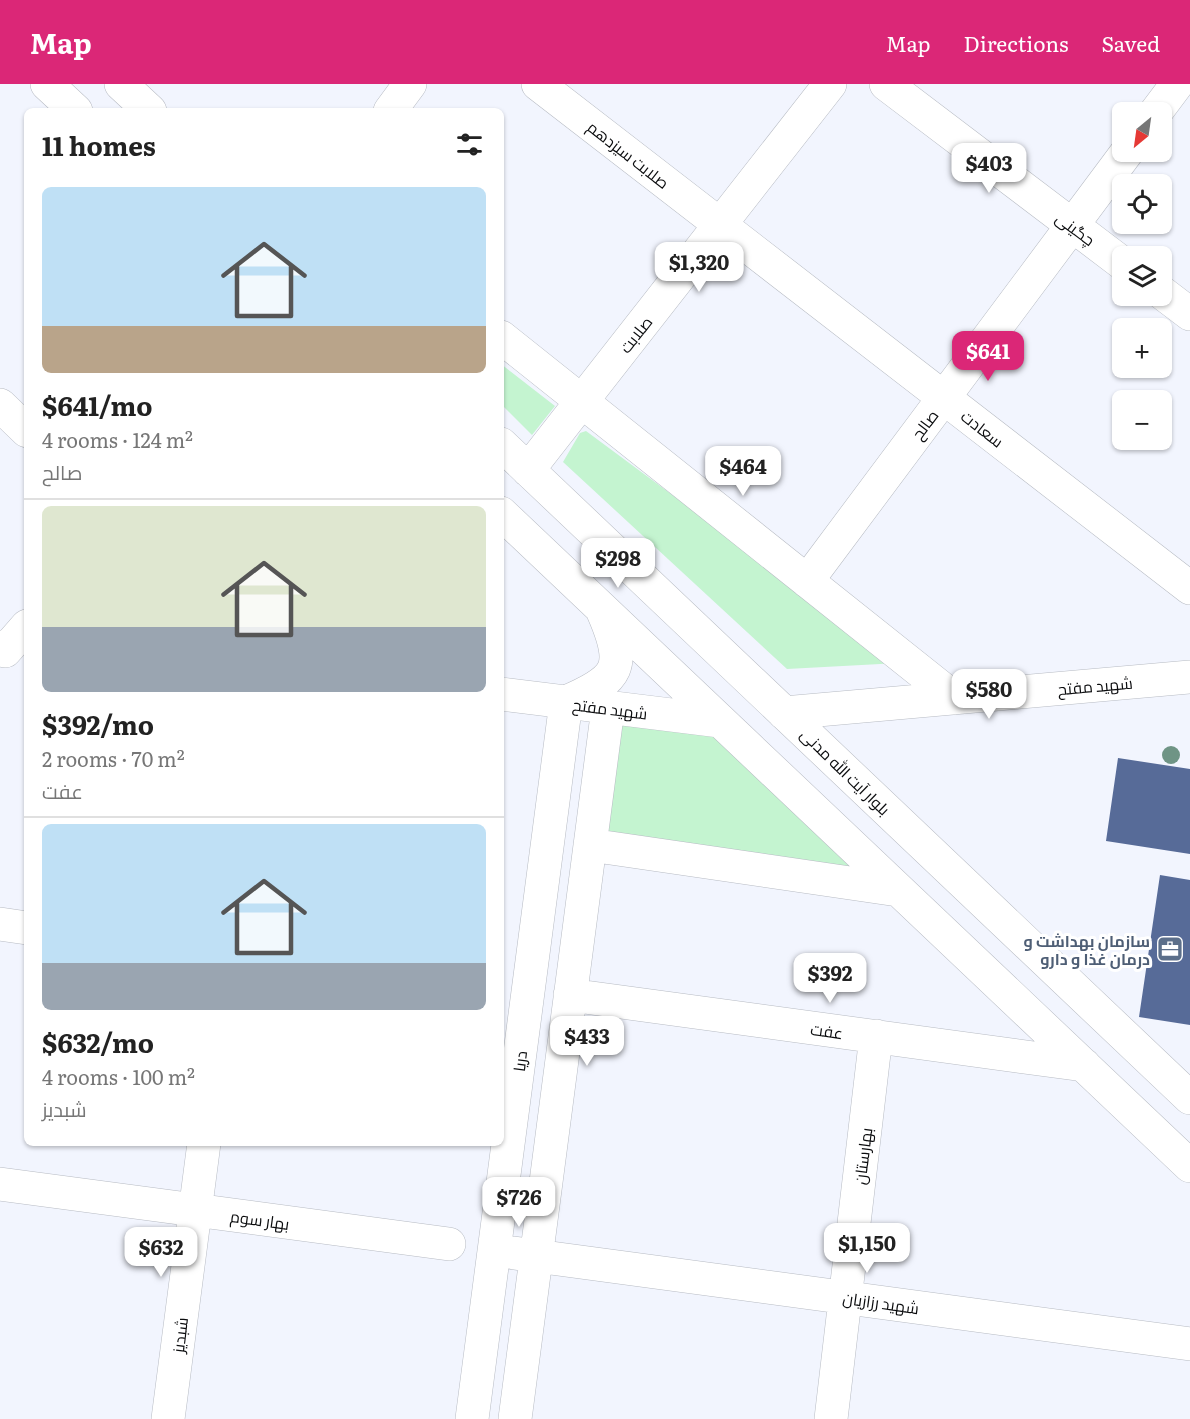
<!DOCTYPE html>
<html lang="en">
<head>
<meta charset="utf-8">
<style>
  body { margin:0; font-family:Literata,Cairo,serif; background:#f2f2f2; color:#222; height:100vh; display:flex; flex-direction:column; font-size:22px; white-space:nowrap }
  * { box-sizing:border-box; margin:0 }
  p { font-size:20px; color:#767676 }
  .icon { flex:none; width:33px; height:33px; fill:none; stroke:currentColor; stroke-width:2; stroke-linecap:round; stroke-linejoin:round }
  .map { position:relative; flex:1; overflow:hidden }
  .drawer { position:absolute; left:24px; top:24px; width:480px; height:1038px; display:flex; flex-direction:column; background:#fff; border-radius:9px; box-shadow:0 2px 4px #0004 }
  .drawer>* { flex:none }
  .needle { width:39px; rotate:209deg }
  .buttons { position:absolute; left:1112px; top:18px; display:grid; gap:12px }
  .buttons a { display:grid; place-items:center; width:60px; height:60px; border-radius:9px; background:#fff; box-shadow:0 2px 4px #0004; font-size:30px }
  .price { position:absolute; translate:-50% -51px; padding:0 14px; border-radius:12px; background:#fff; color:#222; font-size:20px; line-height:39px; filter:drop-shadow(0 2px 3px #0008) }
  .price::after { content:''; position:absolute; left:50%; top:36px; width:18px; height:14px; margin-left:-9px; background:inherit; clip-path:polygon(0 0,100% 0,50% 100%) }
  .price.selected { background:#db2777; color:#fff }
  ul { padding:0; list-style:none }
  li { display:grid; align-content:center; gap:12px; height:318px; padding:0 18px }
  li+li { border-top:2px solid #e0e0e0 }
  li span { display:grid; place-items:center; height:186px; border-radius:9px; color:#555 }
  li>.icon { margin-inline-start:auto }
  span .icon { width:108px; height:108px; fill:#fffc; stroke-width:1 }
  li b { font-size:26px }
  h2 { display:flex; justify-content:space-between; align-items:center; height:72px; padding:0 18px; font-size:26px }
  header { display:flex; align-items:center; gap:36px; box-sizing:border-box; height:84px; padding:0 30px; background:#db2777; color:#fff }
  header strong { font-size:28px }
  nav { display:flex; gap:33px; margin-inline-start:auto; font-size:21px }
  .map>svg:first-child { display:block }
</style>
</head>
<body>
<header>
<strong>Map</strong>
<nav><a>Map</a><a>Directions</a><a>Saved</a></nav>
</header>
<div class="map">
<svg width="1190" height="1335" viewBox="0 0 1190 1335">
  <rect width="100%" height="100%" fill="#f2f5fe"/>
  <path fill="#c4f4d0" d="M501 280 555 322 532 351 501 320Z
    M586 347 899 579 787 585 563 378 580 349Z
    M608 624 720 637 898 806 590 761Z"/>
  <path fill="#576b98" d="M1118 674 1190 685V770L1106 757Z
    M1160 791 1190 796V941L1139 933Z"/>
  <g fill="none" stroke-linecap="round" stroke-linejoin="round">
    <defs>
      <path id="minor" d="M47 0 76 27
        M121 0 150 27
        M538 0 1190 504
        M886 0 1122 179
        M390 27 410 0
        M1156 28 1177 0
        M1161 208 1190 230
        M501 253 954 614
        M0 321 27 347
        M501 360 1190 1014
        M528 386 830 0
        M501 429 1190 1082
        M807 497 1127 68
        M0 563 5 567 27 542
        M501 610 720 637
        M784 629 1190 593
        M590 761 898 806
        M0 840 27 844
        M570 911 1084 981
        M0 1100 449 1160
        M514 1169 1190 1260
        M168 1335 204 1059
        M472 1335 566 618C620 595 627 583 603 528
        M515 1335 608 624
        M831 1335 876 952"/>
    </defs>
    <use href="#minor" stroke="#b7bbc3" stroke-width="34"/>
    <use href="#minor" stroke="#fff" stroke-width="33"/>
  </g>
  <circle fill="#6f9485" cx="1171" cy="671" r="9"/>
  <defs>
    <symbol id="office-square" viewBox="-11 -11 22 22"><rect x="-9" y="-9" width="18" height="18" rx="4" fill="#5c6f8a" stroke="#fff"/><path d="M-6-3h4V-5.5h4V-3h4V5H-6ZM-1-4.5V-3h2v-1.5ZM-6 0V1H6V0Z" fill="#fff"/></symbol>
  </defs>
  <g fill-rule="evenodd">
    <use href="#office-square" x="1155" y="850" width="30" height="30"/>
  </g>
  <g text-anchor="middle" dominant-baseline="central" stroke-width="6" stroke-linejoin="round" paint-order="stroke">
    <g font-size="16" fill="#0b0c0e" stroke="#fff">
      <text transform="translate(629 70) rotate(38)">صلابت سیزدهم</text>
      <text transform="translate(1076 144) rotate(37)">چگینی</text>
      <text transform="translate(635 250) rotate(-52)">صلابت</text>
      <text transform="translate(924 340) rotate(-53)">صالح</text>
      <text transform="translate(983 344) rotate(38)">سعادت</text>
      <text transform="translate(1095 601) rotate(-5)">شهید مفتح</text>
      <text transform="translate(610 624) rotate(7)">شهید مفتح</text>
      <text transform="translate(846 687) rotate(44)">بلوار آیت الله مدنی</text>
      <text transform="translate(827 946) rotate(8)">عفت</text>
      <text transform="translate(519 977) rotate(-83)">دریا</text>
      <text transform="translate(862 1072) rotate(-83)">بهارستان</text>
      <text transform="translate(260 1135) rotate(8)">بهار سوم</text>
      <text transform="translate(881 1218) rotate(8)">شهید رزازیان</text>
      <text transform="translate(179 1251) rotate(-83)">شبدیز</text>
    </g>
    <g font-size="16" font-weight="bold" fill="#4e5e75" stroke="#fff" text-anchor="end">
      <text x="1150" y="856">سازمان بهداشت و<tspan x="1150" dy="18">درمان غذا و دارو</tspan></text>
    </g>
  </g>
</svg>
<div class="buttons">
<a><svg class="needle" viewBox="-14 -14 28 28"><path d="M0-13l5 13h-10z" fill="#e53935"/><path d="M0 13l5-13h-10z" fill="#767676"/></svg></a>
<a><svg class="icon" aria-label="locate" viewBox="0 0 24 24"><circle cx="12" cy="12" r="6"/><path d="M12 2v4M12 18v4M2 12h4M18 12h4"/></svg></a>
<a><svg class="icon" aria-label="layers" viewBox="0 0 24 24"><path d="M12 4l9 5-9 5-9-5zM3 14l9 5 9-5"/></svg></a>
<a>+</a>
<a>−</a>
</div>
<b class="price" style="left:989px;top:110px">$403</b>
<b class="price" style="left:699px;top:209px">$1,320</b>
<b class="price selected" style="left:988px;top:298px">$641</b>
<b class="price" style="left:743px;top:413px">$464</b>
<b class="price" style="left:618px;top:505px">$298</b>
<b class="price" style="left:989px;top:636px">$580</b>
<b class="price" style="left:830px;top:920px">$392</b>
<b class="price" style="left:587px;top:983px">$433</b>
<b class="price" style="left:519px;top:1144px">$726</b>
<b class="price" style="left:867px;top:1190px">$1,150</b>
<b class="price" style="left:161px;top:1194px">$632</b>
<section class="drawer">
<h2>11 homes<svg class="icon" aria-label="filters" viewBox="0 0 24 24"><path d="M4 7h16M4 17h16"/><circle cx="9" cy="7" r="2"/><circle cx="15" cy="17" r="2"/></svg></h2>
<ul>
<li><span style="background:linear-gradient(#bfe0f5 75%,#b9a48a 0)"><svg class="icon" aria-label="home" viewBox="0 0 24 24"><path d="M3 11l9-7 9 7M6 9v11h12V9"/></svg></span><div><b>$641/mo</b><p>4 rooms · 124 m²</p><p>صالح</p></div></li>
<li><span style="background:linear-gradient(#dfe7d0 65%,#9aa5b1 0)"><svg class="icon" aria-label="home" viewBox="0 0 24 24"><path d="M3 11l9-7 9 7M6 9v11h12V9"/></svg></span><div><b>$392/mo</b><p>2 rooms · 70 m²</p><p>عفت</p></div></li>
<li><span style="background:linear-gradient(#bfe0f5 75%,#9aa5b1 0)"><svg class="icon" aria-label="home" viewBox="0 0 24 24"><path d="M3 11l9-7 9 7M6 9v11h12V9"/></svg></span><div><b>$632/mo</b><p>4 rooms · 100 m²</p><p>شبدیز</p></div></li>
</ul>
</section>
</div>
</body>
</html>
